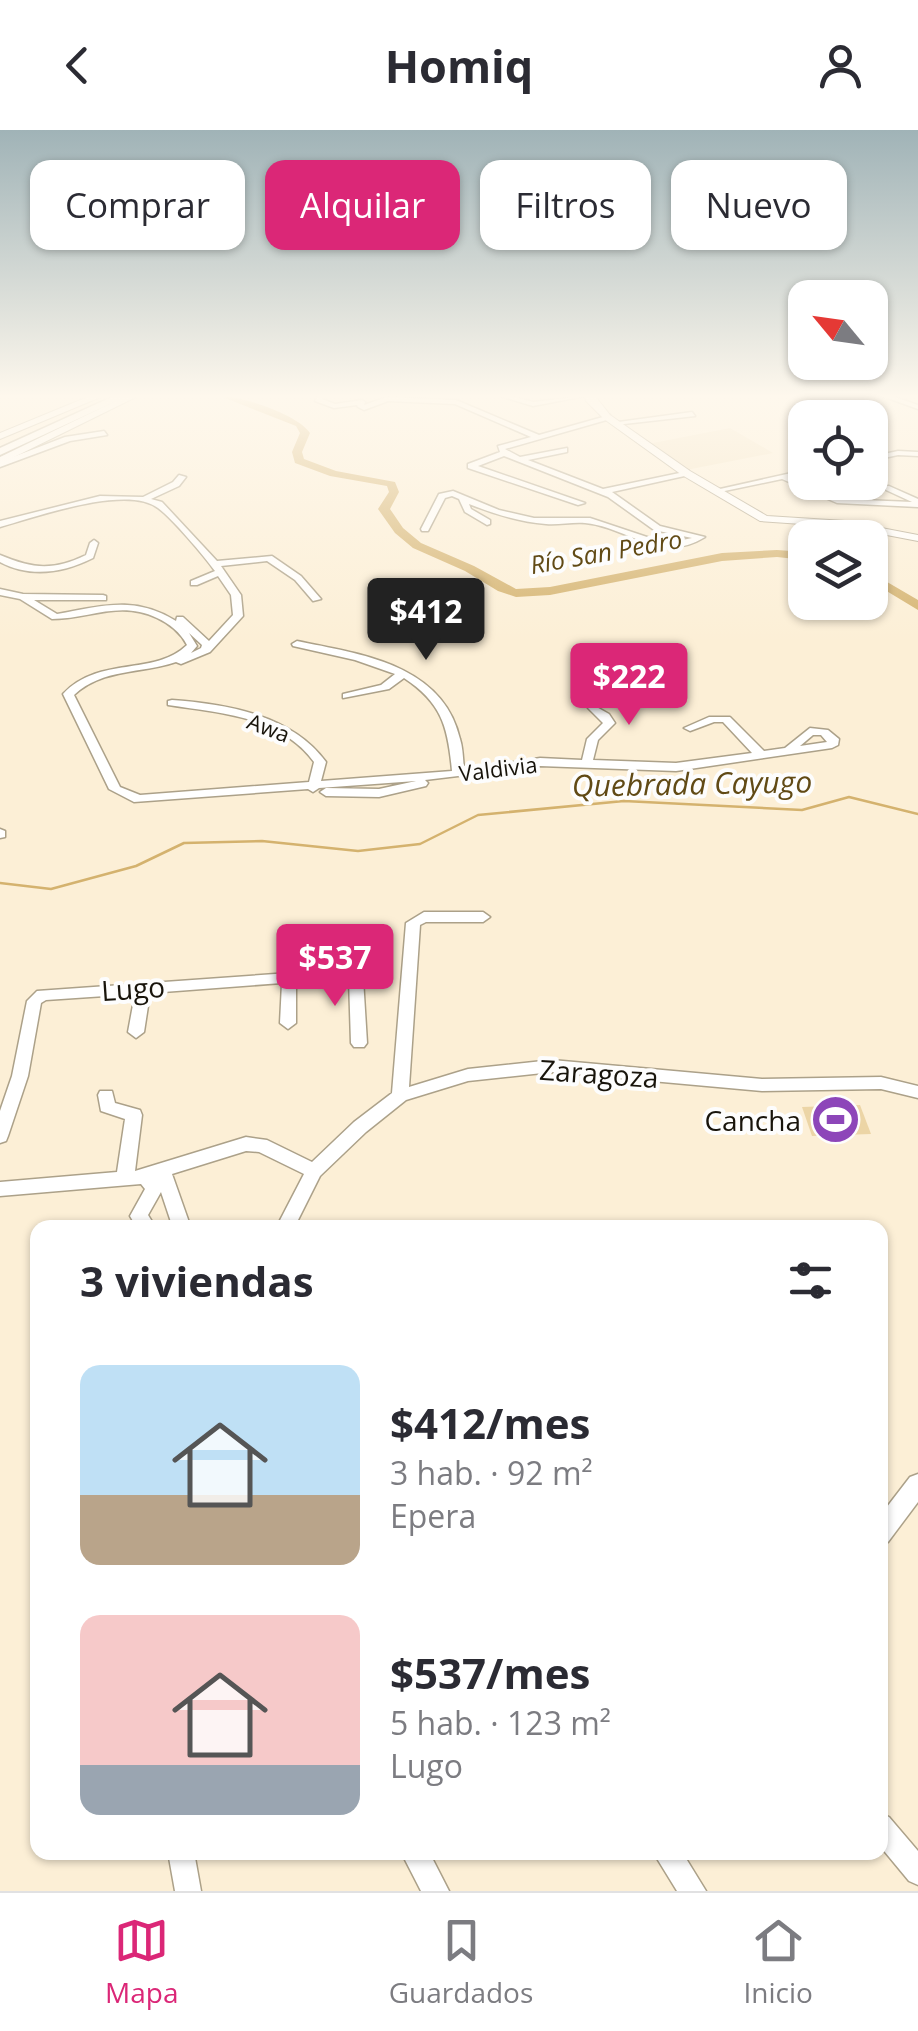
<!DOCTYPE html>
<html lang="es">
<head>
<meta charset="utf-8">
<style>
  body { margin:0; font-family:"Open Sans",sans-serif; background:#f7f7f7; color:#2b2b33; height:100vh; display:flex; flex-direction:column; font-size:38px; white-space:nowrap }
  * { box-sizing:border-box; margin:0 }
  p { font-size:32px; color:#7c7c81 }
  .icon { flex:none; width:55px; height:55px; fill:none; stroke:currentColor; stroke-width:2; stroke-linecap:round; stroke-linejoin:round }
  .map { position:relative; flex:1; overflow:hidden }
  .details { position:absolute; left:30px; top:1090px; width:858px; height:640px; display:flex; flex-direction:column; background:#fff; border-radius:20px; box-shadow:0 2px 8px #0004 }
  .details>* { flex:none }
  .hud { position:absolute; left:30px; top:30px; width:860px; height:90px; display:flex; gap:20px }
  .needle { width:65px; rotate:299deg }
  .tools { position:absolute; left:788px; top:150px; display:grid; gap:20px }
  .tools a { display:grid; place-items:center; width:100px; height:100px; border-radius:20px; background:#fff; box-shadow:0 2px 8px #0004; font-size:50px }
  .price { position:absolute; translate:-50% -85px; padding:0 22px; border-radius:10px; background:#db2777; color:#fff; font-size:32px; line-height:65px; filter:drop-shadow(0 2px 5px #0008) }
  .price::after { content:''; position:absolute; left:50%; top:60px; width:30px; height:22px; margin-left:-15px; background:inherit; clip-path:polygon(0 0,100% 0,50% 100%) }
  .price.active { background:#222; color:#fff }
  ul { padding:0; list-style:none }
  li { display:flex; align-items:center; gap:30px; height:250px; padding:0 50px }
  li span { display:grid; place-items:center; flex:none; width:280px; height:200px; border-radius:20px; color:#555 }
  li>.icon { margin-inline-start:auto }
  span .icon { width:120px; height:120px; fill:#fffc; stroke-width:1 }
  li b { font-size:42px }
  h2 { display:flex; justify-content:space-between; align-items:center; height:120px; padding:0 50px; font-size:42px }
  .pill { padding:0 35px; border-radius:20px; background:#fff; box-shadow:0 2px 8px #0004; font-size:35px; line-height:90px }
  .pill.active { background:#db2777; color:#fff }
  header { display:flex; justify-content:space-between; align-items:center; height:130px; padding:0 50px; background:#fff; font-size:45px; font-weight:700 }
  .menu { display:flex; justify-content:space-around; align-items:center; height:140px; border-top:2px solid #e1e1e2; background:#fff; font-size:28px; color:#7c7c81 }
  .menu a { display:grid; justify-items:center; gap:5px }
  .menu .active { color:#db2777 }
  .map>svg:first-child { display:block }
</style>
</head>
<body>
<header><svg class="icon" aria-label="back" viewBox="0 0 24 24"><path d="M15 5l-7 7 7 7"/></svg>Homiq<svg class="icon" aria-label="person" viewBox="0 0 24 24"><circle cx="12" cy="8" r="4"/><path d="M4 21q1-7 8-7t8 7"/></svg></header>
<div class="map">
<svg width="918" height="1761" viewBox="0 0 918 1761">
  <rect width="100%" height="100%" fill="#fcefd6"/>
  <path fill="#f3e3c3" d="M730 298 773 323 686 340 648 314Z"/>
  <path fill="#ecd5a6" d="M860 975 871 1004 812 1006 802 977Z"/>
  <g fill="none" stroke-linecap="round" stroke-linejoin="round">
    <path stroke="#d4b26e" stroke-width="2.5" d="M0 753 51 759 136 736 184 713 262 711 358 721 420 714 478 685 624 671 802 680 849 667 918 684"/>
    <path fill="#d4b26e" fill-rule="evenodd" d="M220 266C243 266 298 285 310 303L302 322 304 329 336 341 395 352 399 362 390 379 403 398 421 413 474 436 516 459 550 457 722 423 777 420 805 422V430L777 427 722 431 550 465 516 467 498 461 465 441 413 418 395 403 378 379 389 362 387 356 330 346 295 333 292 322 300 303 296 296Z
      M870 442 918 470V480L870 451Z"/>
    <defs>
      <path id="minor" d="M318 266H325L322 269 335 274 362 270 365 272 364 275 387 267 456 270 539 305 610 285V289L505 319 520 327 567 318V322L528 330 603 359 689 341V345L612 362 660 396 705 407C660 435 628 397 585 393 572 392 559 395 546 394 519 392 494 384 469 374L471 379 490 390V394L487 395 465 382 459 369 452 366 445 368 428 401H422L421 399 439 364 453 361 499 380 534 388H590L659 411 673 412 692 408 654 400 608 367 504 326 478 336 585 373 578 375 468 338V334L500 322 498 316 531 307 455 274 388 271 364 280 358 277 357 275 334 278 315 271Z
        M500 266H511L533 272 585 266 533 276Z
        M882 266H892L918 275V279Z
        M692 282 695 286 615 295 611 293Z
        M104 301 107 305 70 311 0 337V332L65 307Z
        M898 321 918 322V326L898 325 870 331V327Z
        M805 340V344L791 347 838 369 912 372 886 360V356H889L918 369V377L837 373 782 349 715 363 711 361Z
        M179 345 186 347 179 356 151 369 162 372 217 431 272 426 301 446 321 469 313 471 295 450 267 431 221 436 241 465 243 486 210 522 181 534 176 532C141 544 103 538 74 565L120 657 140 665 309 652 314 632C281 586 219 583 168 575V571L172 570C227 574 292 585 326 632L321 651 452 641C448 597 442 573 404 548L389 559 343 568V564L381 555 395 544 355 530 293 516 292 514 297 511C360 524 443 534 460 609 463 618 463 630 464 640L540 628 582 630 587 609 603 593 588 578 593 575 609 584 615 593 598 610 593 630 676 633 752 623 723 592H714L690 601 684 598 709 587H730L764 621 785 618 810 598 828 600 839 609 838 615 832 618 676 641 540 636 425 650 428 653 426 656 379 667 326 666 320 662 326 658 379 659 416 651 319 658 313 662 308 659 134 672 109 659 63 564C100 525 153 547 187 515 180 502 170 494 157 488 120 470 89 489 52 489L20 469 0 465V459L23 464 103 465 106 466V470H34L57 484C102 476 134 465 176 491L177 487H183L209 511 233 485 231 465 218 446 197 455H191V451L215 441C204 426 172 388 158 378 127 354 36 387 0 397V391L100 366 143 367 173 352ZM189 503 202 515 201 518 191 523 197 516ZM813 605H821L827 612 800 616Z
        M94 410 98 413 93 428C63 443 30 448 0 432V425C33 439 53 441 86 425L90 413Z
        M0 699 5 701V707L0 708Z
        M424 782H483L490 787 483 792H426L420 795 409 957 468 939 552 930 762 949 881 947 918 956V968L881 959 762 961 552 942 468 951 406 970 366 1002 320 1046 294 1098H276L304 1044 259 1022 246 1021 172 1044 191 1098H173L161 1062 148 1085 156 1098H137L130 1086 145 1059 141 1054 0 1066V1052L117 1042 125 989 101 981 98 965 100 961H112L115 973 140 980 142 985 135 1041 246 1007 267 1010 312 1032 354 992 392 963 406 793Z
        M374 837 379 838 381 842 379 846 363 848 367 913 364 917H354L351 913 349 849 296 852V893L288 899 280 893 282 853 150 863 144 902 136 908 128 902 135 864 46 870 41 873 28 946 8 1006 6 1011 0 1013V981L12 946 27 871 37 861Z
        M918 1344V1372L888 1412 880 1415V1386L910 1347Z
        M880 1683 889 1687 918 1721V1755L909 1751 880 1716Z
        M168 1722H194L201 1761H175Z
        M401 1722H429L449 1761H421Z
        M653 1722H682L706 1761H677Z"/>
      <path id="major" d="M90 266H103L0 309V303Z
        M126 266H138L0 334V327Z
        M585 266H595L610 285 690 341 767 386 845 391 918 405V411L845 397 760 391 682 345 604 289 586 271Z"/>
      <path id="highway" d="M114 266H127L0 325V318Z"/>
    </defs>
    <use href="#minor" stroke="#aca189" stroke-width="3"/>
    <use href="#major" stroke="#aca189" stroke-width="2"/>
    <use href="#highway" stroke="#aca189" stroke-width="3"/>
    <use href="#minor" fill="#fff" fill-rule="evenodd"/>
    <use href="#major" fill="#fff" fill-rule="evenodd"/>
    <use href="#highway" fill="#fff" fill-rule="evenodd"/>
  </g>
  <linearGradient id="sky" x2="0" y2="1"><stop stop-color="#a0b3b7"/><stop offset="0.52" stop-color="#fef8ed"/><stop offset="1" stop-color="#fef8ed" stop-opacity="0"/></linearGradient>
  <rect width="918" height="512" fill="url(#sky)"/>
  <defs>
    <symbol id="stadium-disc" viewBox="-11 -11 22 22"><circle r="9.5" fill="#8d46b9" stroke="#fdfdfd"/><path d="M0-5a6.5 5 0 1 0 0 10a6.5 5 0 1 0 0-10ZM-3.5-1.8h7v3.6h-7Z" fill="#fff"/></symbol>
  </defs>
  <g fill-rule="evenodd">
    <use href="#stadium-disc" x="808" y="962" width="55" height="55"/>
  </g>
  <g text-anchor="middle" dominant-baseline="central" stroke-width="8" stroke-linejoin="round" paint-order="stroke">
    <g font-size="22" fill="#18140b" stroke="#fdfdfd">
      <text transform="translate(269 597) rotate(21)">Awa</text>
      <text transform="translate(498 638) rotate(-7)">Valdivia</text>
    </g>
    <g font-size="25" font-style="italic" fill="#614a15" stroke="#fdfdfd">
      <text transform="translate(606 421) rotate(-10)">Río San Pedro</text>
    </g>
    <g font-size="28" fill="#18140b" stroke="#fdfdfd">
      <text transform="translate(133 858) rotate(-4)">Lugo</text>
      <text transform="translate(599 943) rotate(4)">Zaragoza</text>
    </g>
    <g font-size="28" fill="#18140b" stroke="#fdfdfd" text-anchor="end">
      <text x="801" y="990">Cancha</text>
    </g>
    <g font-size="30" font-style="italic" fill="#614a15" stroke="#fdfdfd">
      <text transform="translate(692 653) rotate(-1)">Quebrada Cayugo</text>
    </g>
  </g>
</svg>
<div class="tools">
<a><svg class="needle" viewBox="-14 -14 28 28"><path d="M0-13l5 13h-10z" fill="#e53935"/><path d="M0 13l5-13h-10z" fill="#7c7c81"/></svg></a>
<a><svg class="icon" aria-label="locate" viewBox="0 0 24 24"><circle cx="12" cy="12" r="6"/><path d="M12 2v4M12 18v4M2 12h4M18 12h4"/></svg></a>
<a><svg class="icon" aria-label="layers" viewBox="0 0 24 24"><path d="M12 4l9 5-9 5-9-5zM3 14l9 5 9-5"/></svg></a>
</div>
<b class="price active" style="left:426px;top:533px">$412</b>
<b class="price" style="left:629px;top:598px">$222</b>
<b class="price" style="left:335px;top:879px">$537</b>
<div class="hud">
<a class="pill">Comprar</a>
<a class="pill active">Alquilar</a>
<a class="pill">Filtros</a>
<a class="pill">Nuevo</a>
</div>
<section class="details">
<h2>3 viviendas<svg class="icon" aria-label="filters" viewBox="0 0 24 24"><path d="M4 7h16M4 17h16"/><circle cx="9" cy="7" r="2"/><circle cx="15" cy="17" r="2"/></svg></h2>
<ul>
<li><span style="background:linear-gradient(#bfe0f5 65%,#b9a48a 0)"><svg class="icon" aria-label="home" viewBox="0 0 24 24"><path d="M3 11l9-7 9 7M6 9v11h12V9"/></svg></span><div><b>$412/mes</b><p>3 hab. · 92 m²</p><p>Epera</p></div></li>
<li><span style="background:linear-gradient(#f6c9c9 75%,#9aa5b1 0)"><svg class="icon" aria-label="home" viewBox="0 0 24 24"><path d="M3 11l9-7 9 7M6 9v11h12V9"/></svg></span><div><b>$537/mes</b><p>5 hab. · 123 m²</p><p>Lugo</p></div></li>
</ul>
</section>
</div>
<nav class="menu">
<a class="active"><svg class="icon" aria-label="map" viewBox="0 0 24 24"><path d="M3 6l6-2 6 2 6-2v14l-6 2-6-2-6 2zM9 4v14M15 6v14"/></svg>Mapa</a>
<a><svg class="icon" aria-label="saved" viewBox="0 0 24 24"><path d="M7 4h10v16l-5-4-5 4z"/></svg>Guardados</a>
<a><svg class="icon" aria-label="home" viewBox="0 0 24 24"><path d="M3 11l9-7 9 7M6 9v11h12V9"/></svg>Inicio</a>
</nav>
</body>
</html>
